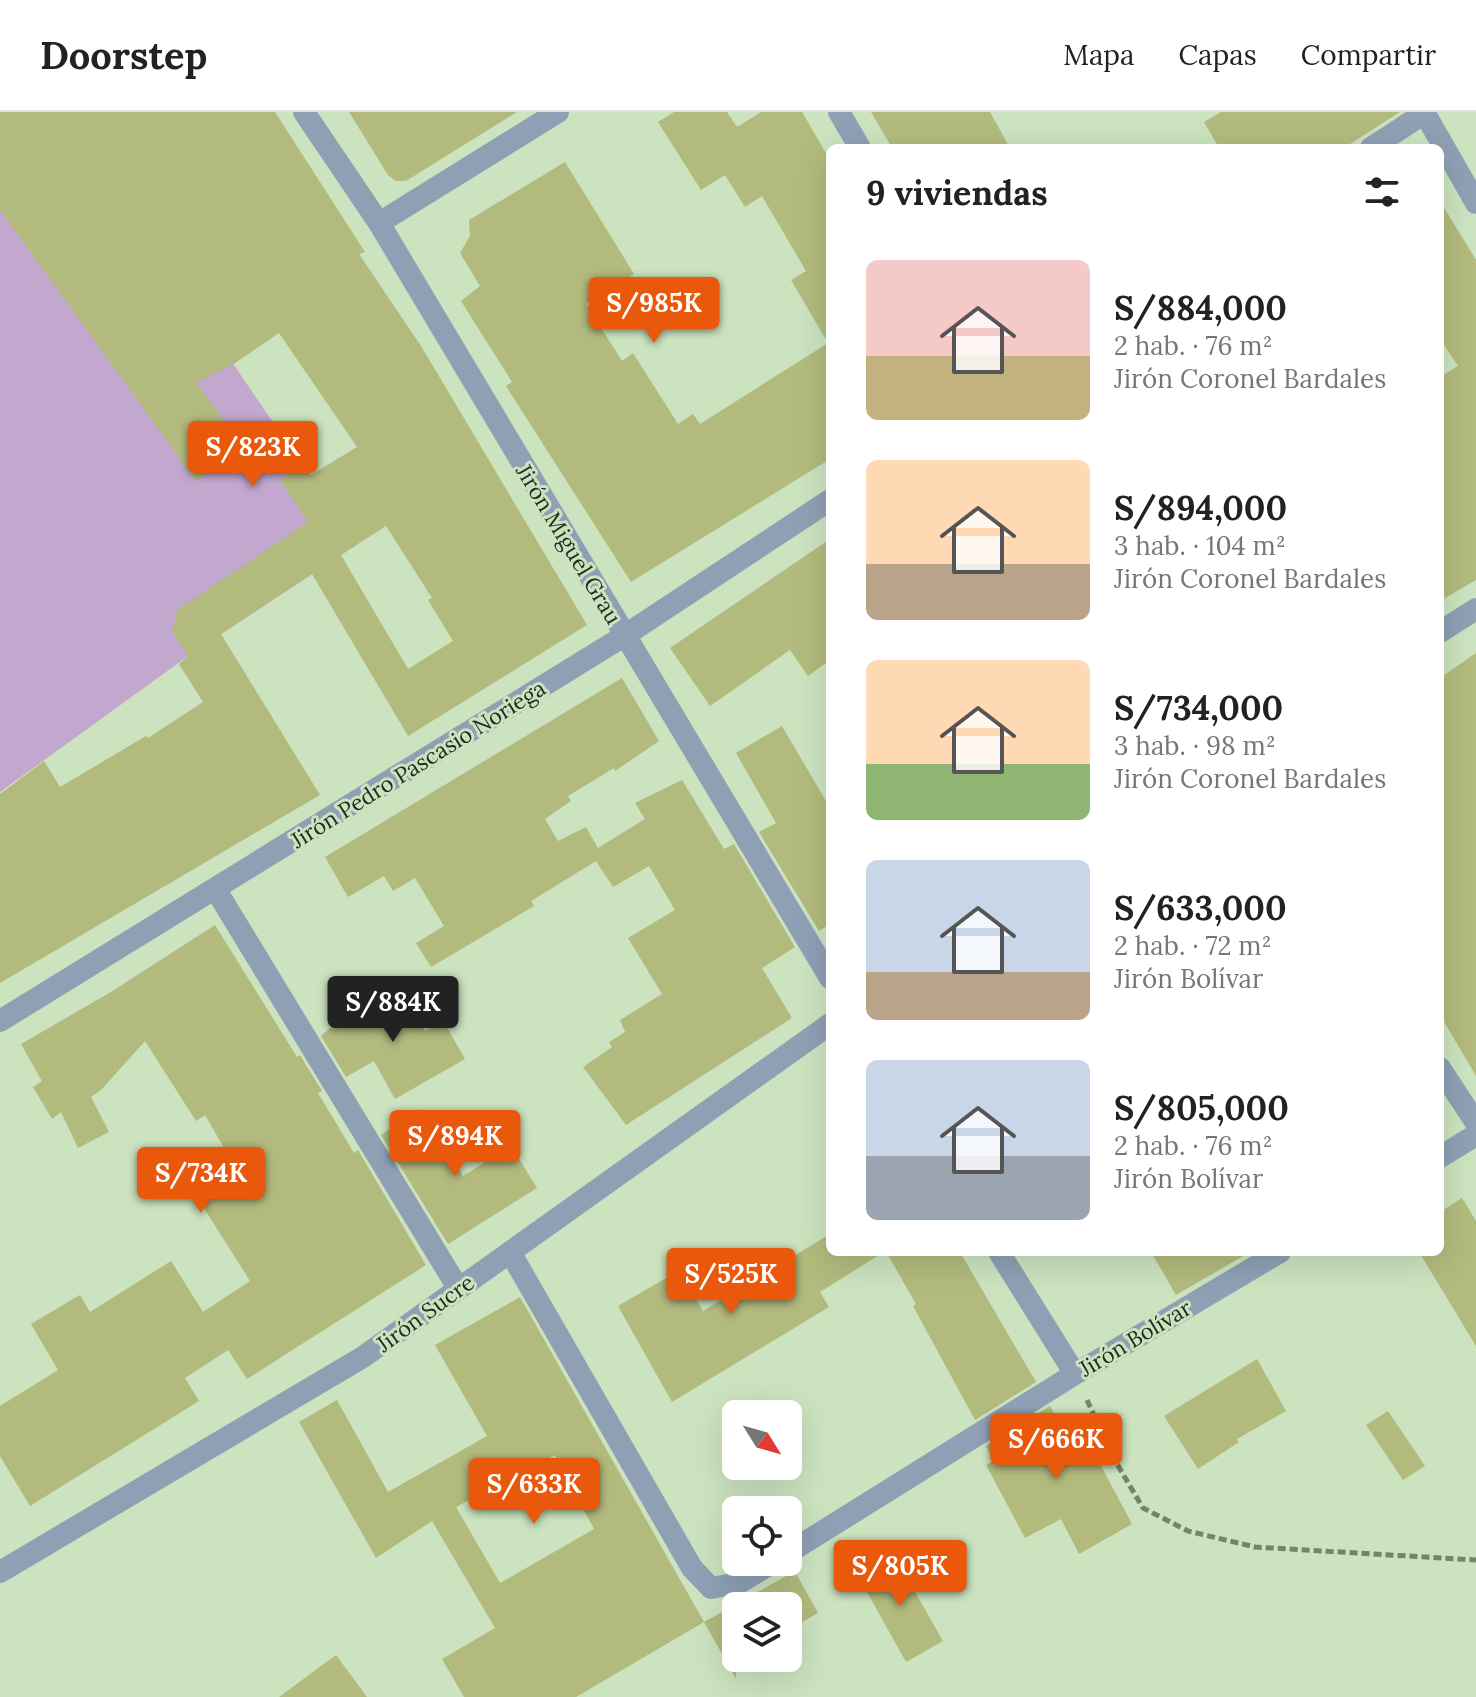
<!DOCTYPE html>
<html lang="es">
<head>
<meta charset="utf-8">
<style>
  body { margin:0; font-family:Lora,serif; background:#f6f6f6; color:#222; height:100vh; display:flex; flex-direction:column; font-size:30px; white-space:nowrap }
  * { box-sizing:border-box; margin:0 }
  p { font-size:26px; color:#767676 }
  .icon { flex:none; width:44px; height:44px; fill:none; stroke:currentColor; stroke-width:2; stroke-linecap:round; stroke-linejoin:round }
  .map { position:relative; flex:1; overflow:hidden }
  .details { position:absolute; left:826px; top:32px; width:618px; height:1112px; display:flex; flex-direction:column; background:#fff; border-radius:12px; box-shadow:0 8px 32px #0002 }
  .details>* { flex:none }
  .needle { width:52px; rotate:127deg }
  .tools { position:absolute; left:722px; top:1288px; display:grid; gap:16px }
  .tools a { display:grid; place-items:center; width:80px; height:80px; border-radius:12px; background:#fff; box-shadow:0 8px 32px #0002; font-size:40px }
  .price { position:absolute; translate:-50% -68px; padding:0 18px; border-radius:8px; background:#ea580c; color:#fff; font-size:26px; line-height:52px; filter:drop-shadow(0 2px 4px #0008) }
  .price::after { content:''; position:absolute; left:50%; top:48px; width:24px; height:18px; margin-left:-12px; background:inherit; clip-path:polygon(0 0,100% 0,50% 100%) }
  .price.current { background:#222; color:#fff }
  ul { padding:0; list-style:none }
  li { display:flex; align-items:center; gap:24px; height:200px; padding:0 40px }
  li span { display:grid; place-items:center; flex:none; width:224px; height:160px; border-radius:12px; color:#555 }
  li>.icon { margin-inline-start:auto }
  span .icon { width:96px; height:96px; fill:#fffc; stroke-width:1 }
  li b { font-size:34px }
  h2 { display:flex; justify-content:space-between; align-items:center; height:96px; padding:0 40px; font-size:34px }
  header { display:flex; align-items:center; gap:48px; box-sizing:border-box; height:112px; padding:0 40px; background:#fff; border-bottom:2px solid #e0e0e0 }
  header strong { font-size:38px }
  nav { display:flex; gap:44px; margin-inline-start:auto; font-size:28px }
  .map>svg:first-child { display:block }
</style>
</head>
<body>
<header>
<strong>Doorstep</strong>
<nav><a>Mapa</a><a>Capas</a><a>Compartir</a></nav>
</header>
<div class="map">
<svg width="1476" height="1585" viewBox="0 0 1476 1585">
  <rect width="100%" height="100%" fill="#cbe3bf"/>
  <path fill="#c2a7ce" d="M0 0 190 188 356 433 188 544 0 680Z"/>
  <path fill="#b2ba7d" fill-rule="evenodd" d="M0 0H275L365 140 359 142 421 234 587 513 408 624 312 462 221 522 320 683 0 871V682L44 649 60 675 146 624 148 626 203 590 179 552 188 544 172 520 177 498 308 410 280 368 304 352 311 363 357 335 279 221 235 251 196 270 243 335 196 369 0 98ZM386 414 432 486 428 488 453 529 408 557 341 443Z
    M349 0H517L406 69H396L388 63Z
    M674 0H727L737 15 761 0H802L830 48V347L631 470 506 274 512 270 461 189 480 174 460 141 470 124 469 108 565 50 634 162 586 192 622 249 633 241 678 312 693 302 700 312 828 231 791 168 806 159 762 84 745 95 725 63 701 78 658 10Z
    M871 0H990L1010 36H892Z
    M1221 0H1400L1344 36H1219L1204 10Z
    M1440 89 1476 148V468L1440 489V265L1458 254 1440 227Z
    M830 427V548L808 564 790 538 710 594 670 536Z
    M1476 541V964L1440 903V566Z
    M622 566 659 629 615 659 614 656 568 684 571 689 545 707 558 729 586 715 598 736 645 707 635 691 682 668 724 737 734 732 795 835 762 856 792 906 626 1013 583 955 612 935 609 930 625 920 620 908 662 882 628 826 675 798 649 754 613 775 596 749 531 789 534 794 431 855 416 831 444 814 415 766 393 779 384 764 348 785 325 745Z
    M782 614 830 696V812L819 819 759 720 776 711 736 641Z
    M215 813 297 945 300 943 322 979 318 981 354 1041 358 1038 426 1153 247 1267 228 1238 185 1266 199 1289 30 1394 0 1344V1294L58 1258 31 1212 80 1183 90 1200 171 1149 203 1200 250 1169 190 1074 231 1048 205 1003 196 1009 145 929 102 977 91 985 109 1020 78 1036 61 1000 52 1007 33 975 42 969 21 932 111 880Z
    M400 874 425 919 444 910 465 947 395 987 374 949 346 965 321 924 337 910Z
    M420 997 463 1064 511 1034 537 1076 448 1132 381 1023Z
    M1462 1086 1476 1109V1234L1419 1140H1440V1100Z
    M830 1122V1140H884L820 1180 829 1195 672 1290 618 1194 680 1158 703 1199Z
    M886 1140H960L1036 1270 975 1308 913 1194 916 1192Z
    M1151 1140H1250L1176 1183Z
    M520 1185 704 1510 788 1463V1455L792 1454 818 1501 788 1518V1494H736V1567L704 1510 576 1585H464L442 1547 495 1516 432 1409 376 1446 299 1310 337 1288 388 1380 487 1324 435 1233ZM555 1343 594 1417 500 1471 456 1395Z
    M1257 1247 1286 1299 1237 1327 1239 1330 1198 1357 1164 1304Z
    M1050 1294 1060 1313 1075 1305 1132 1412 1079 1442 1061 1407 1025 1426 986 1353 993 1349 986 1334Z
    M1388 1299 1425 1354 1403 1368 1366 1313Z
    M893 1441 943 1529 906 1550 857 1462Z
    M336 1543 367 1585H279Z"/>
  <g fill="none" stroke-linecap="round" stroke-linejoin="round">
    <path stroke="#73846b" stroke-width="5" stroke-dasharray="8 4" stroke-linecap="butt" d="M1087 1288 1114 1347 1143 1396 1188 1419 1255 1435 1476 1448"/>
    <path stroke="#8fa0b5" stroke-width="22" d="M304 0 379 111 830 866
      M839 0 860 36
      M1424 0 1476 91
      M1371 36 1426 0
      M379 111 558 0
      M216 778 458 1176
      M0 909 624 524 830 388
      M1440 956 1476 1011
      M1440 1045 1476 1023
      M510 1140 692 1456 711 1476 739 1471 774 1450
      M999 1140 1075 1262
      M788 1441 1075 1262 1280 1140"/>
    <path stroke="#8fa0b5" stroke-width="22" d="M1440 520 1476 497
      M0 1460 363 1245 830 912"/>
  </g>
  <g text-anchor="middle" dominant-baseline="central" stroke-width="6" stroke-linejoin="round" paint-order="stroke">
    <g font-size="22" fill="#232c1e" stroke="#cbe3bf">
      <text transform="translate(569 432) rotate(59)">Jirón Miguel Grau</text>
      <text transform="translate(418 652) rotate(-32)">Jirón Pedro Pascasio Noriega</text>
      <text transform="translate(425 1201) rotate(-36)">Jirón Sucre</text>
      <text transform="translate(1135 1226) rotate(-31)">Jirón Bolívar</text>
    </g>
  </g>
</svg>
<div class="tools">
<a><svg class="needle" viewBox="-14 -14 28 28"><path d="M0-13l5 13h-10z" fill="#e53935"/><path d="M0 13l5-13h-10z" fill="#767676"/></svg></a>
<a><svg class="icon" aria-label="locate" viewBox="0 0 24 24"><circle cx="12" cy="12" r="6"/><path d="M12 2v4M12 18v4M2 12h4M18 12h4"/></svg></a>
<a><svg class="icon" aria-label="layers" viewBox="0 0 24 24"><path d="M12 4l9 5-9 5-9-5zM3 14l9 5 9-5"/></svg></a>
</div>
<b class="price" style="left:654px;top:233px">S/985K</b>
<b class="price" style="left:253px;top:377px">S/823K</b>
<b class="price current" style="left:393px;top:932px">S/884K</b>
<b class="price" style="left:455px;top:1066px">S/894K</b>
<b class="price" style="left:201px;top:1103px">S/734K</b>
<b class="price" style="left:731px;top:1204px">S/525K</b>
<b class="price" style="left:1056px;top:1369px">S/666K</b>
<b class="price" style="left:534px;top:1414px">S/633K</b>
<b class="price" style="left:900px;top:1496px">S/805K</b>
<section class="details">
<h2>9 viviendas<svg class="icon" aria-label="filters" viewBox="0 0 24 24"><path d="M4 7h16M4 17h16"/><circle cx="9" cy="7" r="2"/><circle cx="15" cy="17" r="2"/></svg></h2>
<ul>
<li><span style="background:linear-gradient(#f6c9c9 60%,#c2b280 0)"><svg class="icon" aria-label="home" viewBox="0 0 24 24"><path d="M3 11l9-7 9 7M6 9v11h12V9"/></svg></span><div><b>S/884,000</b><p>2 hab. · 76 m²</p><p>Jirón Coronel Bardales</p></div></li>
<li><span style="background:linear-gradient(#ffd9b3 65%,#b9a48a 0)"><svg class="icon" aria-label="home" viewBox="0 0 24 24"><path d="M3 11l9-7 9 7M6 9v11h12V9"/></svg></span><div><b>S/894,000</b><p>3 hab. · 104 m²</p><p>Jirón Coronel Bardales</p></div></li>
<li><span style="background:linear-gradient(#ffd9b3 65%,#8fb573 0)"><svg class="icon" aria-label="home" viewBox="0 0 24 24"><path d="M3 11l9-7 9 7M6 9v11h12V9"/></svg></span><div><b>S/734,000</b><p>3 hab. · 98 m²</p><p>Jirón Coronel Bardales</p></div></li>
<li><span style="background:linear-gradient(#c9d6e8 70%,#b9a48a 0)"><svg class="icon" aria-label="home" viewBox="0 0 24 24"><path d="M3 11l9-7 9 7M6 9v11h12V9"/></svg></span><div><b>S/633,000</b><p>2 hab. · 72 m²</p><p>Jirón Bolívar</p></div></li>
<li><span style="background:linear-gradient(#c9d6e8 60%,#9aa5b1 0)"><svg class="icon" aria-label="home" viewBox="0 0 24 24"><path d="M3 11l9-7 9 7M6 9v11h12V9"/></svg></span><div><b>S/805,000</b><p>2 hab. · 76 m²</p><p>Jirón Bolívar</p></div></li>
</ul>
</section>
</div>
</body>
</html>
